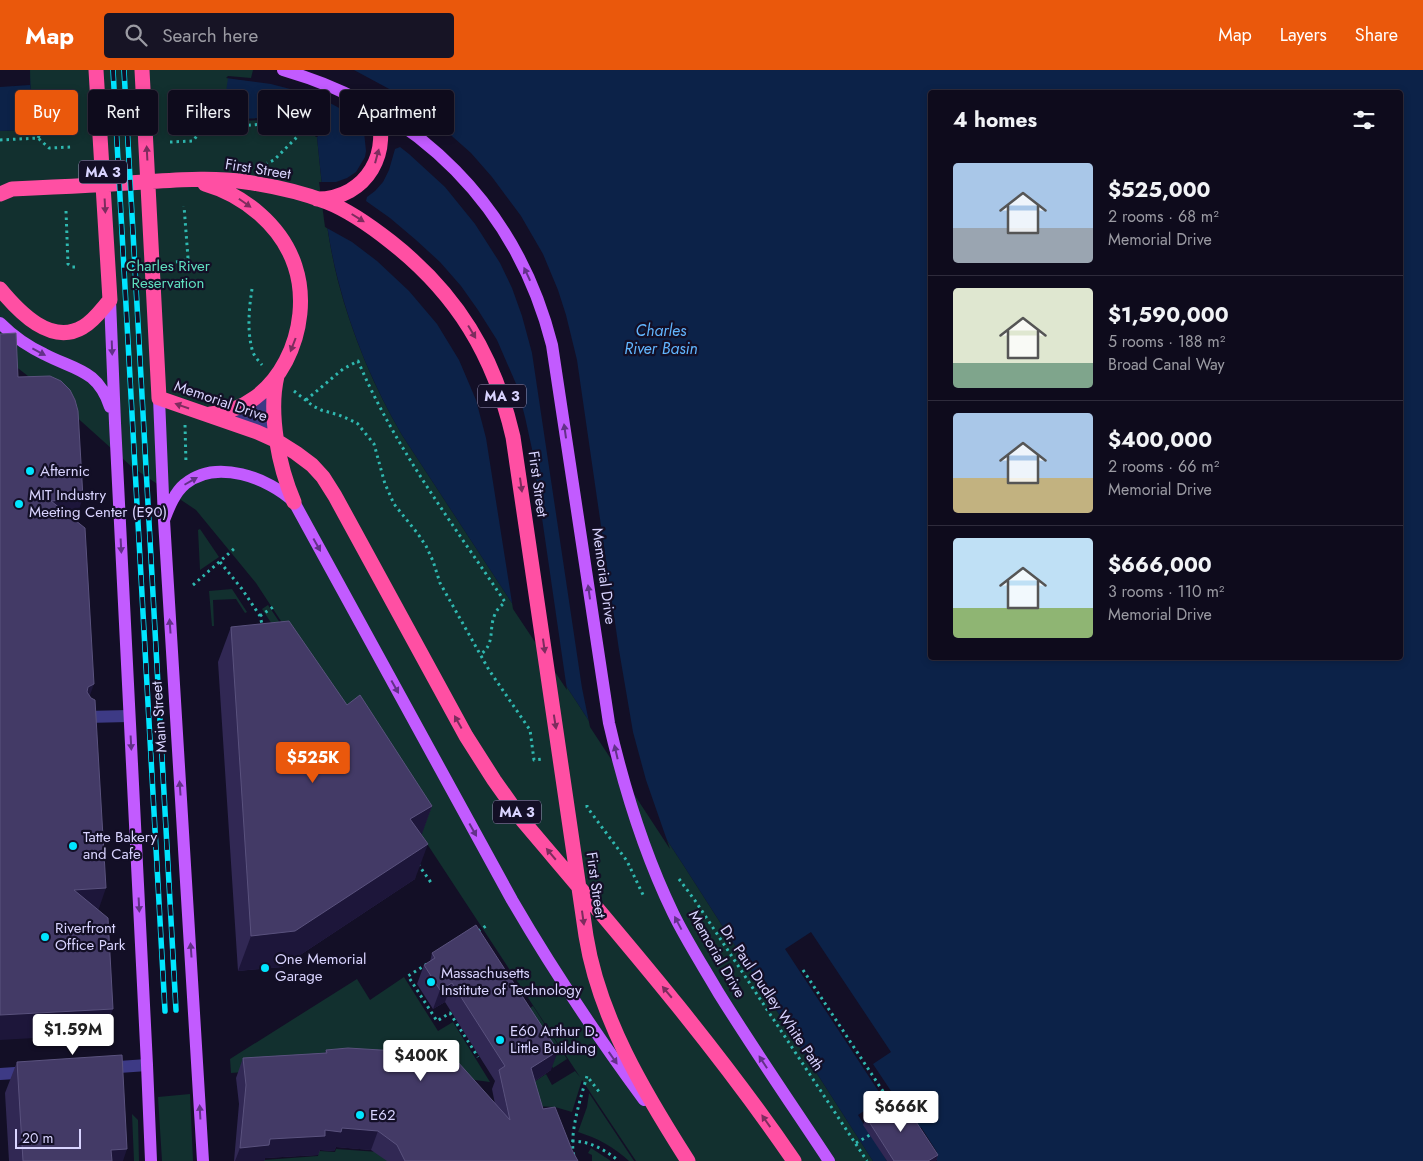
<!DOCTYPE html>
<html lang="en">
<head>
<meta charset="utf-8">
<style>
  body { margin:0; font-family:Jost,sans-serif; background:#171425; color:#f1f3f6; height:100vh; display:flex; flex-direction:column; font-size:19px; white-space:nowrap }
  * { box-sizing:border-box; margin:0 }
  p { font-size:16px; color:#9b9ba3 }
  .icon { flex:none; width:28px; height:28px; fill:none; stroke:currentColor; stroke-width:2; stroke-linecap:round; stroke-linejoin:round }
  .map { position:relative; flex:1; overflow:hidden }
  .sheet { position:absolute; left:928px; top:20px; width:475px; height:570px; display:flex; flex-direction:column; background:#0e0b1c; border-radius:5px; box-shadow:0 2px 8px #0003,0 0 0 1px #2e2b3b }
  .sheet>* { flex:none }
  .banner { position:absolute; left:15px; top:20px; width:475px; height:45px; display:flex; gap:10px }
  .scale { position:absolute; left:15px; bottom:12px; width:66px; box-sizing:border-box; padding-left:5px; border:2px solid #d9d4ff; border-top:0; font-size:14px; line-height:18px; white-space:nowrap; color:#d9d4ff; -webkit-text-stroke:4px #130f26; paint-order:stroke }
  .price { position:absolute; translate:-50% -42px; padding:0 11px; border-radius:5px; background:#fff; color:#222; font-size:16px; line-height:32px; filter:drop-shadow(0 1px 2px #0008) }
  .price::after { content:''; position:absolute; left:50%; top:30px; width:15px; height:11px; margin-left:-8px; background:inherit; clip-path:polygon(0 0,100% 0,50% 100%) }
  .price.active { background:#ea580c; color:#fff }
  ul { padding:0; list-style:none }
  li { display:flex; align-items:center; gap:15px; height:125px; padding:0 25px }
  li+li { border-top:1px solid #2e2b3b }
  li span { display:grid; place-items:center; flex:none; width:140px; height:100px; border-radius:5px; color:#555 }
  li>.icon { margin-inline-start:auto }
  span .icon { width:60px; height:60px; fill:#fffc; stroke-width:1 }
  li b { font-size:21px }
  h2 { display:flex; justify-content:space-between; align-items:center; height:60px; padding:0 25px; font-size:21px }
  .tag { padding:0 18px; border-radius:5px; background:#0e0b1c; box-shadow:0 2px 8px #0003,0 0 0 1px #2e2b3b; font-size:18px; line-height:45px }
  .tag.active { background:#ea580c; color:#fff }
  header { display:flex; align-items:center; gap:30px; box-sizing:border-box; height:70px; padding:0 25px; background:#ea580c; color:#fff }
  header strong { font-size:24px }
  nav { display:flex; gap:28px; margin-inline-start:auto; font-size:18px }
  .search { width:350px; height:45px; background:#171425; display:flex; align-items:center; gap:12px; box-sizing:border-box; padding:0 18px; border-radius:5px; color:#9b9ba3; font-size:19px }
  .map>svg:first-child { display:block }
</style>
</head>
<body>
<header>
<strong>Map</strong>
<div class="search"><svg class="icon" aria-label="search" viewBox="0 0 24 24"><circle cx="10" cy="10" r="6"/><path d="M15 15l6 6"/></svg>Search here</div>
<nav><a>Map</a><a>Layers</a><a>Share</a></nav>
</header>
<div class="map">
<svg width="1423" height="1091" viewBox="0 0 1423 1091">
  <rect width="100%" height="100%" fill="#130f26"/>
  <path fill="#12302f" d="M30 0H256L253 11 238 9 226 22 227 50 301 37 315 36 325 45 326 58 317 67C322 115 326 164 338 211 352 265 374 317 402 365L684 796 873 1091H636L582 1010 572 1042 555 1037 532 1036 513 1026 546 1004 552 1015 575 1001 580 1007 256 513 196 440 132 397 52 325 0 284V61L39 59C32 40 30 20 30 0Z
    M200 459 219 487 200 500 198 460Z
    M232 519 247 542 245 543 236 529 213 530 214 556H212L209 521Z
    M268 535 329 626 322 630 262 539Z
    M404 907 438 961 453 952 490 1012 415 1002 337 994 231 1003 230 989 357 909 370 930Z
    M533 936 567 989 553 998 519 945Z
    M589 1023 634 1091H629C614 1077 597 1068 578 1062L587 1037Z
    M190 1024 193 1091H162L158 1027Z
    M132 1044 138 1050 139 1091H134Z
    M591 1078 611 1091H592V1085L588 1083Z
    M336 1079 393 1083 392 1091H251L318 1086 319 1081 335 1082Z"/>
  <path fill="#0c2248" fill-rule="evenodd" d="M0 0H30C30 21 32 40 39 59L0 61Z
    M256 0H1423V1091H873L684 796 402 365C374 317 352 265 338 210 326 164 322 115 317 67L326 58 325 45 315 36 301 37 294 46 227 50 226 22 228 8 253 11ZM930 22H1400V588H930Z"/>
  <path fill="#130f26" d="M0 0H30V15L0 17Z
    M253 0H354L393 21 426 43 471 83 492 107 521 146 543 184 558 220 566 245 577 290 619 580 633 662 646 710 670 779 590 657 582 618 532 283 522 246 512 218 500 193 475 154 445 117 409 84 400 77 395 79 389 100 383 112 375 121 367 127 366 131 390 148 416 170 440 192 461 216 478 240 497 270 517 316 525 347 532 379 567 620 513 539 486 368 476 330 459 290 437 254 409 221 377 191 352 172 325 157 319 112H336L347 108 356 102 365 87 366 81 364 62 357 49 352 45 330 33 290 19 271 14 226 8 228 6 251 8Z
    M315 36 325 45 326 58 317 67H315L323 57 322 46 314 39H303L294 48 227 52 224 50 293 46 301 37Z
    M811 862 891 982 873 994 917 1060 921 1057 937 1082 934 1085 937 1091H887L858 1045 883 1028 785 879Z"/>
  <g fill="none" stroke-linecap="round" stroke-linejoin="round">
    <path stroke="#2fb8b0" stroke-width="3" stroke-dasharray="2.5 4" stroke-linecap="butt" d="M169 51 191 49 202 59
      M38 68C46 52 55 54 71 53
      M0 70 38 68 49 78 72 77
      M170 72 193 71 202 59 299 51 302 53 303 59 301 63 274 90 267 93
      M66 141 68 194 72 197H78
      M176 192 186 190 188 188 184 136
      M252 219C249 238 247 260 252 279 253 285 258 290 262 295
      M294 321 313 336 321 340 339 345 357 353 374 374 385 414 394 434 418 464 426 476 433 491 440 513 471 568 489 600 530 660 534 690 543 689
      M306 330 343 299 358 291C395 378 453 454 505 532 501 536 497 539 495 544 488 560 496 573 480 585
      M185 355 186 394
      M220 492 242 519 260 546 263 558
      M193 515 235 478
      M260 546 276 535
      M587 735V737L627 791 644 827
      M418 794 432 814
      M679 809 696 832 867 1091
      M478 861 486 856
      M427 894 408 906 437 951 450 943 478 987
      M803 900 892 1035
      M572 1071C590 1071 605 1080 619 1091
      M856 1073 870 1065
      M576 1091C566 1072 581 1027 587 1006L600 1023"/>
    <path stroke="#3d3a85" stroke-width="12" d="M268 331 269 357 242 348Z
      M86 647 129 646
      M105 998 147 995
      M0 1004 30 1002"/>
    <path stroke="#c25bff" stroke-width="12" d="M283 0C419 39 517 137 552 275L609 653C624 718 644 783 673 843 686 870 703 896 718 922 754 980 792 1035 829 1091
      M110 230 115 353 147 995 151 1091
      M0 253C13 266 27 276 44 284 74 300 98 299 110 337
      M159 328 164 450 203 1091
      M164 450C169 437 175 422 185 414 216 388 269 408 294 432L512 830C552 899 597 966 644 1030"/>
    <path stroke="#ff4fa3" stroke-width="15" d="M142 0 159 328 257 362 277 371 296 383 312 395 323 407 335 426 466 666 494 710 523 751C617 862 712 971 794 1091
      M205 114C244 125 282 156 295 196 315 256 279 340 210 344
      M0 124 12 119C56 117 100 115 144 112 178 110 212 107 246 112 273 116 301 122 327 132 350 141 372 157 391 172 457 224 494 285 513 367L586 866C599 947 644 1022 688 1091
      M317 129C367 129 394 80 374 37
      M0 219C19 242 51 276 83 257 94 251 102 239 110 230L96 0
      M277 306C268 344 279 397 294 432"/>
    <defs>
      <path id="rail" d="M113 0 165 941
        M124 0 176 940"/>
    </defs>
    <use href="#rail" stroke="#00e5ff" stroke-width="5.5"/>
    <use href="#rail" stroke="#130f26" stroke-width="4" stroke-dasharray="11" stroke-linecap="butt"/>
  </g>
  <path fill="#312854" d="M231 557 347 635 432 736 421 765 415 809 282 897 238 901 218 592Z
    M432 883 551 1000 535 1011 543 1039 572 1080 578 1091H387L371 1080 336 1077 334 1081 320 1080 318 1085 265 1088 264 1091H234L239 1034 236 1008 243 988 325 983 326 980 413 989 495 1034 492 1019 495 1011 445 932 433 939 417 914 424 895 430 892Z
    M17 992 123 1091H9L5 1023Z
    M866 1047 938 1085 936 1091H887L863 1055Z"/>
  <path fill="#1d163a" d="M83 428 74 454 51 431Z
    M94 614 85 639 79 643 88 617Z
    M432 736 419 772 410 749Z
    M428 774 415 809 282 897 238 901 251 866Z
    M106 818 97 844 74 820Z
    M452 913 445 932 433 939 440 920Z
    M113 939 104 964 0 970V945Z
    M558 981 551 1000 524 1018 531 998Z
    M342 1058 378 1061 371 1080 336 1077 334 1081 320 1080 318 1085 265 1088 264 1091H235L240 1078 270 1069Z
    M127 1079 123 1091H108L111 1080Z
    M938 1085 936 1091H928Z"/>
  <path fill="#433a66" stroke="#5a527e" d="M16 263 18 307 50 306 61 311 70 320 75 330 78 341 83 428 51 431 85 458 94 614 88 617 87 622 91 628 95 630 106 818 74 820 108 848 113 939 0 945V264Z
    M289 551 347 635 360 625 432 736 410 749 428 774 295 861 251 866 231 557Z
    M476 855 558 981 531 998 543 1039 555 1037 572 1080 578 1091H405L397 1075 378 1061 342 1058 341 1062 325 1060V1066L270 1069 269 1075 240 1078 246 1015 243 988 327 983 326 980 348 978 413 982V989L457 991 510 1050 499 1000 505 996 452 913 440 920 424 895 435 888 432 883Z
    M122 985 127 1079 111 1080 112 1091H23L17 992Z
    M899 1026 938 1085 928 1091H894L866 1047Z"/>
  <defs><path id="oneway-solid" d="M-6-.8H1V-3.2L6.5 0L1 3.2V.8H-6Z" transform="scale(1.25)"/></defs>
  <g fill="#7d2c5e">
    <use href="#oneway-solid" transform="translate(147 83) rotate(-93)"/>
    <use href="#oneway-solid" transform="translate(377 86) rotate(-75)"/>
    <use href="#oneway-solid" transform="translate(245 133) rotate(35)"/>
    <use href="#oneway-solid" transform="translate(105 136) rotate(87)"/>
    <use href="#oneway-solid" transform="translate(358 148) rotate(32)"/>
    <use href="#oneway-solid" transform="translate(472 262) rotate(59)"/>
    <use href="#oneway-solid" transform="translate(293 275) rotate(111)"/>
    <use href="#oneway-solid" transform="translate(182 336) rotate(-161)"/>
    <use href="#oneway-solid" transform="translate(521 415) rotate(82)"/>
    <use href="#oneway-solid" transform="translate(544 576) rotate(82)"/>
    <use href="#oneway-solid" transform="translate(458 652) rotate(-119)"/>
    <use href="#oneway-solid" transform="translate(555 652) rotate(81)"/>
    <use href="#oneway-solid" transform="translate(551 784) rotate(-130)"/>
    <use href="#oneway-solid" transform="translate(583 848) rotate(82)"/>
    <use href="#oneway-solid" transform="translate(667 922) rotate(-130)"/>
    <use href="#oneway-solid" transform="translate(766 1051) rotate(-125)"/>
  </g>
  <g fill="#623188">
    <use href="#oneway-solid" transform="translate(527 204) rotate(-115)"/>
    <use href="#oneway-solid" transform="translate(112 278) rotate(88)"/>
    <use href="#oneway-solid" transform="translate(39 282) rotate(28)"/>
    <use href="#oneway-solid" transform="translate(565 361) rotate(-98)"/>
    <use href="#oneway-solid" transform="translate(191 411) rotate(-30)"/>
    <use href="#oneway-solid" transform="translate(317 475) rotate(61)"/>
    <use href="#oneway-solid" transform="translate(121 476) rotate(87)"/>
    <use href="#oneway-solid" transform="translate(589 522) rotate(-98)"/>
    <use href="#oneway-solid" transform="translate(170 556) rotate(-94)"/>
    <use href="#oneway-solid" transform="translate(395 617) rotate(61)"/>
    <use href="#oneway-solid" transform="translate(131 673) rotate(87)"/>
    <use href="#oneway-solid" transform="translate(616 682) rotate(-103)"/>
    <use href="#oneway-solid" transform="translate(180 718) rotate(-94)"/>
    <use href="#oneway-solid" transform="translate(473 760) rotate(61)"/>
    <use href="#oneway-solid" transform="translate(139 835) rotate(87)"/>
    <use href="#oneway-solid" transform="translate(678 853) rotate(-118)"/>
    <use href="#oneway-solid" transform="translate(191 880) rotate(-94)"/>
    <use href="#oneway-solid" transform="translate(613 988) rotate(55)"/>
    <use href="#oneway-solid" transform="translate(763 992) rotate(-123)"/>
    <use href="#oneway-solid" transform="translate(200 1042) rotate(-93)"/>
  </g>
  <g fill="#00e5ff" stroke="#130f26" stroke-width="2">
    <circle cx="30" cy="401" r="5"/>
    <circle cx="19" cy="434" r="5"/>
    <circle cx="73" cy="776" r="5"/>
    <circle cx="45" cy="867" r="5"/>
    <circle cx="265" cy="898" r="5"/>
    <circle cx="431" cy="912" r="5"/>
    <circle cx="500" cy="970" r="5"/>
    <circle cx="360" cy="1045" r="5"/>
  </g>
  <g text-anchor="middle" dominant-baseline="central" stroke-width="4.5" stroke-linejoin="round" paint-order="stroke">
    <g fill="#130f26" stroke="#9e99be" stroke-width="1">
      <rect x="79" y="90.5" width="48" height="23" rx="4"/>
      <rect x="478" y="314.5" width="48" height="23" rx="4"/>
      <rect x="493" y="730.5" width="48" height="23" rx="4"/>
    </g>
    <g font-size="14" font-weight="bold" fill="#d9d4ff">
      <text x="103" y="102">MA 3</text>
      <text x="502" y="326">MA 3</text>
      <text x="517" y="742">MA 3</text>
    </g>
    <g font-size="15" fill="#d9d4ff" stroke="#130f26">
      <text transform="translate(258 99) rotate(9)">First Street</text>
      <text transform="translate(221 331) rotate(19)">Memorial Drive</text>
      <text transform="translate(538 414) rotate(82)">First Street</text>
      <text transform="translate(604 506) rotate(82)">Memorial Drive</text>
      <text transform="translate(159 647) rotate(-94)">Main Street</text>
      <text transform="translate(596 815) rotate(82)">First Street</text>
      <text transform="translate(717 884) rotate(60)">Memorial Drive</text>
      <text transform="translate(772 928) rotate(56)">Dr. Paul Dudley White Path</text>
    </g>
    <g font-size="15" fill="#5fe0c0" stroke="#130f26">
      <text x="168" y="196">Charles River<tspan x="168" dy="17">Reservation</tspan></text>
    </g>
    <g font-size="15" fill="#d9d4ff" stroke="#130f26" text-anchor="start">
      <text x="40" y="401">Afternic</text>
      <text x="29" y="425">MIT Industry<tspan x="29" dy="17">Meeting Center (E90)</tspan></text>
      <text x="83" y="767">Tatte Bakery<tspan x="83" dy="17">and Cafe</tspan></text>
      <text x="55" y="858">Riverfront<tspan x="55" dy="17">Office Park</tspan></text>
      <text x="275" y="889">One Memorial<tspan x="275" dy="17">Garage</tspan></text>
      <text x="441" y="903">Massachusetts<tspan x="441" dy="17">Institute of Technology</tspan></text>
      <text x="510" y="961">E60 Arthur D.<tspan x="510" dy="17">Little Building</tspan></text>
      <text x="370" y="1045">E62</text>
    </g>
    <g font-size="16" font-style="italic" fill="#62b6ff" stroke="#130f26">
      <text x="661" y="260">Charles<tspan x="661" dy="18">River Basin</tspan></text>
    </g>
  </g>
</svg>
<div class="scale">20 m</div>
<b class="price active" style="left:313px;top:714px">$525K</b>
<b class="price" style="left:73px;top:986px">$1.59M</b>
<b class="price" style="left:421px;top:1012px">$400K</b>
<b class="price" style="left:901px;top:1063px">$666K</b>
<div class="banner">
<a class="tag active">Buy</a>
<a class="tag">Rent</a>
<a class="tag">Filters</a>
<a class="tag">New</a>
<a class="tag">Apartment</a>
</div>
<section class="sheet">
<h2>4 homes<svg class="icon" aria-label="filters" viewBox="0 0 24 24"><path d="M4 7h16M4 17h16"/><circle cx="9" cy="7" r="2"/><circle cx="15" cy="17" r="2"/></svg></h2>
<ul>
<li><span style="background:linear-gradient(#a9c7e8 65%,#9aa5b1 0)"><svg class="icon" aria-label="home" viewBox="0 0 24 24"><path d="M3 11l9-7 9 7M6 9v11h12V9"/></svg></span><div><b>$525,000</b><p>2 rooms · 68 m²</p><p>Memorial Drive</p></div></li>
<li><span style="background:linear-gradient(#dfe7d0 75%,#7fa58c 0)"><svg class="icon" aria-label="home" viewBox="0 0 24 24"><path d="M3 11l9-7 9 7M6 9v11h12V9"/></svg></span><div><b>$1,590,000</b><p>5 rooms · 188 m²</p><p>Broad Canal Way</p></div></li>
<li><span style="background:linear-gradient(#a9c7e8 65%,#c2b280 0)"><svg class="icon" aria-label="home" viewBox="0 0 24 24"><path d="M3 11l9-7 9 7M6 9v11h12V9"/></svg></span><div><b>$400,000</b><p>2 rooms · 66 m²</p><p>Memorial Drive</p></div></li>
<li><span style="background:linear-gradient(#bfe0f5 70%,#8fb573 0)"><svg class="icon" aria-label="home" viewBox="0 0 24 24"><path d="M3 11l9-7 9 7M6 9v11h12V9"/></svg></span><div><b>$666,000</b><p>3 rooms · 110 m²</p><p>Memorial Drive</p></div></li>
</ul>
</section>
</div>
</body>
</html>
